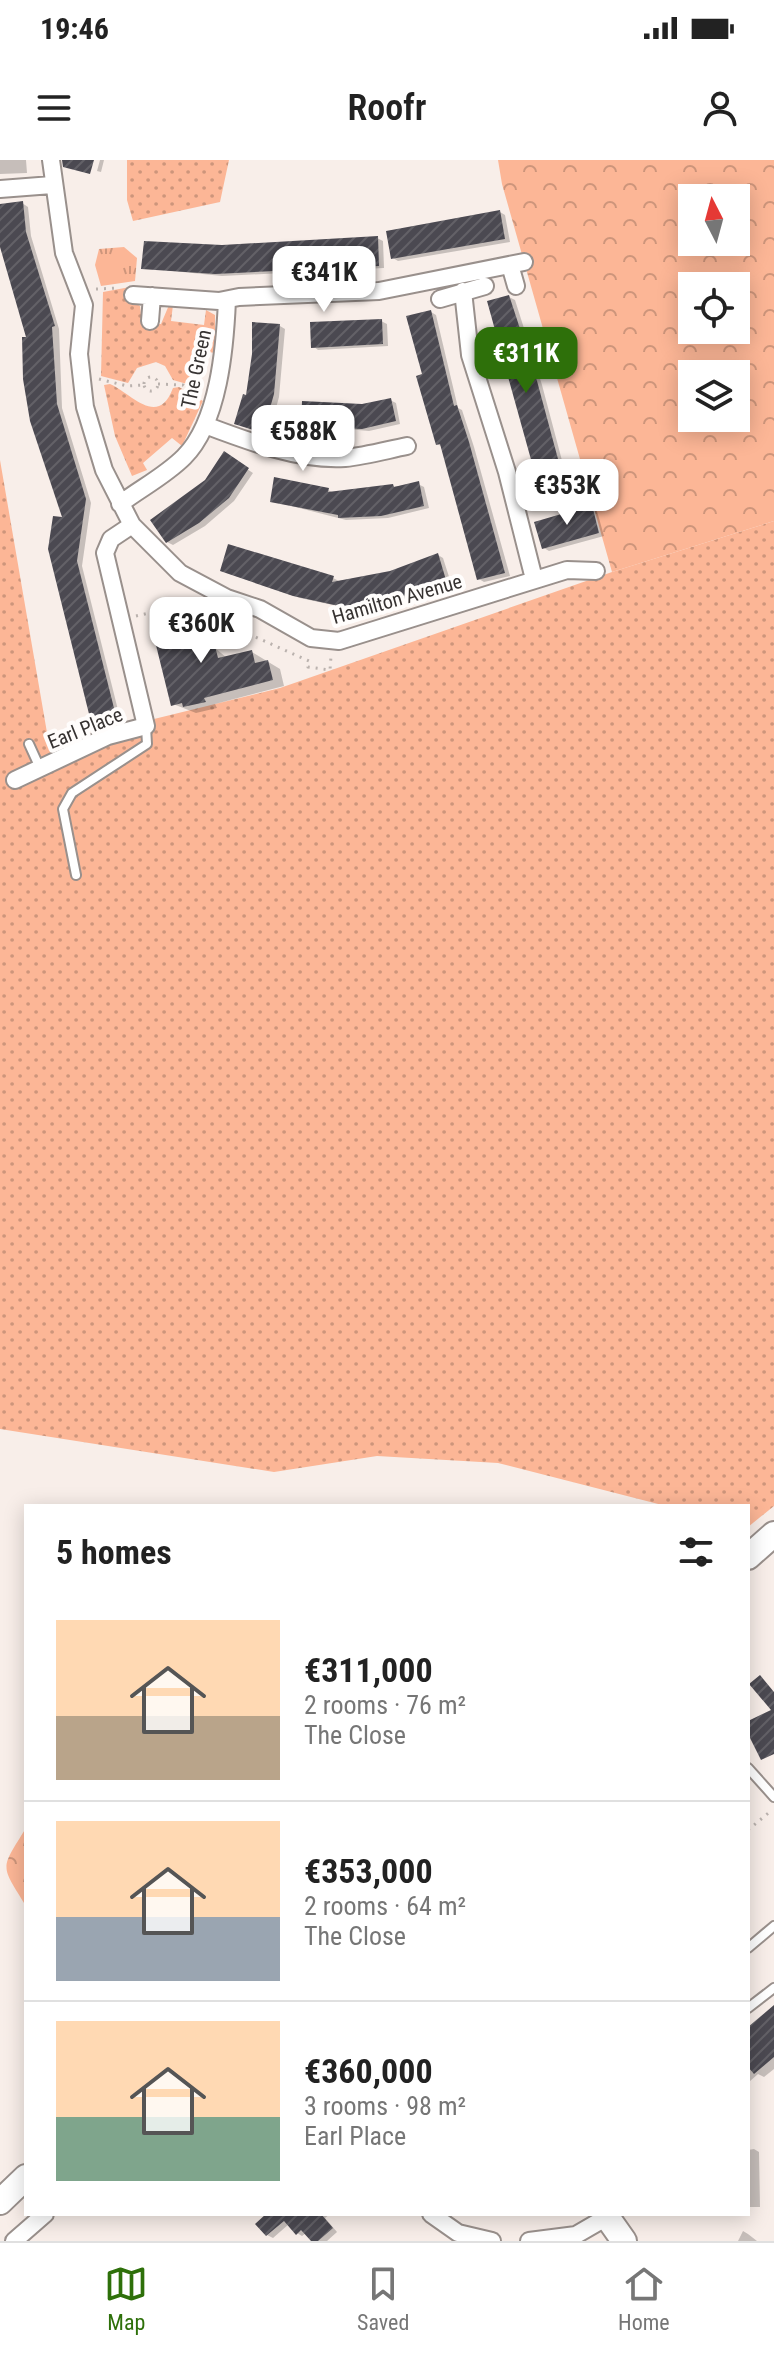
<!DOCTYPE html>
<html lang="en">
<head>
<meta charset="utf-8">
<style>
  body { margin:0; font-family:"Roboto Condensed",sans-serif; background:#f6f6f6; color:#222; height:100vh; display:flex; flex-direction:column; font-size:30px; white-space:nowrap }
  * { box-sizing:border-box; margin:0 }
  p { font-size:26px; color:#767676 }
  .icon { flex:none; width:44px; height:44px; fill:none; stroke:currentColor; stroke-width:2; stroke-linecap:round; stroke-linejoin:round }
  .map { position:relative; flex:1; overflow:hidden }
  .details { position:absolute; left:24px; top:1344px; width:726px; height:712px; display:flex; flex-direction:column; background:#fff; border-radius:0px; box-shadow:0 4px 20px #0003 }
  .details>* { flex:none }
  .needle { width:52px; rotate:354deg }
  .fabs { position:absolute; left:678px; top:24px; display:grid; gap:16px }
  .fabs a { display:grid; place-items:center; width:72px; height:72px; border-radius:0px; background:#fff; box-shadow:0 4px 20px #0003; font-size:40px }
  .price { position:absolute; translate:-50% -68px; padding:0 18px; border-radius:16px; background:#fff; color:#222; font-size:26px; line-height:52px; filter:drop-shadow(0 2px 4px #0008) }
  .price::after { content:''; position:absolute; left:50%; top:48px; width:24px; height:18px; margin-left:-12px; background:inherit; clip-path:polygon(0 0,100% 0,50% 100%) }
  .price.selected { background:#2e700a; color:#fff }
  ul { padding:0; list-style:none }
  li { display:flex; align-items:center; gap:24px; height:200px; padding:0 32px }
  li+li { border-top:2px solid #e0e0e0 }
  li span { display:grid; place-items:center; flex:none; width:224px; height:160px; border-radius:0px; color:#555 }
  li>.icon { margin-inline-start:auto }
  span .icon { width:96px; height:96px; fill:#fffc; stroke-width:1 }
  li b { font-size:34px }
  h2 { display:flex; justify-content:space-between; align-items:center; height:96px; padding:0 32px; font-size:34px }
  .status { display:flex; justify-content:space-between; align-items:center; height:56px; padding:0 40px; background:#fff; direction:ltr }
  .status svg { height:22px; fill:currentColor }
  header { display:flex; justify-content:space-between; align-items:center; height:104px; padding:0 32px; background:#fff; font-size:36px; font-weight:600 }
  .dock { display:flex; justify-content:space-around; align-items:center; height:112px; border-top:2px solid #e0e0e0; background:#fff; font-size:22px; color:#767676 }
  .dock a { display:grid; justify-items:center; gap:4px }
  .dock .selected { color:#2e700a }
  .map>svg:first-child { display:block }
</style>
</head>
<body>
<div class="status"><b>19:46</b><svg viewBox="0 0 49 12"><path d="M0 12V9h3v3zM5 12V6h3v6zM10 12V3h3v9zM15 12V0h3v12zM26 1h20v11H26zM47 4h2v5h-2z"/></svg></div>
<header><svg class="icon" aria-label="menu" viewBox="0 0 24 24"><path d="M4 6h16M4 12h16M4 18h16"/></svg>Roofr<svg class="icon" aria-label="person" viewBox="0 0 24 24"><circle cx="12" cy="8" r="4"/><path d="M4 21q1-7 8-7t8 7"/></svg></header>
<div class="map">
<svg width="774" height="2081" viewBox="0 0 774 2081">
  <defs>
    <pattern id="grass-dots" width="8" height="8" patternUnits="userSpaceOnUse" patternTransform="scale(2)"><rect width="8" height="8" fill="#fcb696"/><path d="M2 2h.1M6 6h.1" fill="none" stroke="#cd957b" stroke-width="1.8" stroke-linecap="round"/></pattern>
    <pattern id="forest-crowns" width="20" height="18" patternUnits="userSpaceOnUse" patternTransform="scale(2)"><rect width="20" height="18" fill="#fcb696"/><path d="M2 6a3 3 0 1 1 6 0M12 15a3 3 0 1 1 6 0" fill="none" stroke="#cd957b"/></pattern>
    <pattern id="park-tufts" width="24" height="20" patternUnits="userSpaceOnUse" patternTransform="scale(2)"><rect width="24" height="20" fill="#fcb696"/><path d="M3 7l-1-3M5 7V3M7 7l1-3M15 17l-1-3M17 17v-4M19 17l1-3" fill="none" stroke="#cd957b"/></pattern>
    <pattern id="building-hatch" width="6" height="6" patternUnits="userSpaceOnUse" patternTransform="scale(2)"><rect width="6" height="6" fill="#4b4951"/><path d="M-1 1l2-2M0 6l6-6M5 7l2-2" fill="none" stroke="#636167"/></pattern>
  </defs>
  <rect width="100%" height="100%" fill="#f8eee9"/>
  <path fill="url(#grass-dots)" d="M127 0H229L220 42 133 61 127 40Z
    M130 127V140L140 146 142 163 161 164 169 145H173L171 161 204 165 206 150 215 155V193L202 191 194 226 173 220 165 206 156 202 137 208 128 223 101 216 103 132Z
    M110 224C132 234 158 268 173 228L179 227 203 241 182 286 172 278 143 303 147 310 132 316 115 276 104 225Z
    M0 300 50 590 154 559 280 528 612 412 774 361V1346L748 1367V1346H666L498 1303 377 1296 274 1312 0 1269Z"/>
  <path fill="url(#forest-crowns)" fill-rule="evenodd" d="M498 0H774V361L612 412 502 24ZM692 38H736V82H692ZM692 126H736V170H692ZM692 214H736V258H692Z
    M26 1668V1746C0 1704 0 1710 26 1668Z"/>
  <path fill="url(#park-tufts)" d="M124 87 137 98 135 121 101 126 95 105 99 89Z"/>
  <path fill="#0003" d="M0 0H26L27 13 0 14Z
    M100 0H104L101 12 97 11Z
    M22 43 28 47 31 76 59 169 62 248 91 343 82 406 120 558 99 564 93 560 65 360 0 46Z
    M500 52 505 55 510 82 398 101 393 98Z
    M377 78 383 81 384 108 222 116 143 108 222 87Z
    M509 137 515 140 542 225 569 327 547 334 541 331Z
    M431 152 436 155 458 248 462 250 474 287 510 416 484 422 479 419 443 287 437 284 424 215Z
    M381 161 387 164 388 186 318 190 313 186Z
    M280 166 285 169 279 237 269 274 242 266 247 237Z
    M390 240 396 243 400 264 369 271 303 265Z
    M224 294 253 313 234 341 205 366 173 385 167 382Z
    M418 324 424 327 429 348 388 358 346 360 272 341 328 330 334 333Z
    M591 348 597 351 604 376 549 391 544 388Z
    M438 395 443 398 451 423 388 446 347 448 300 438 227 413 333 418 339 421 391 413Z
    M183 455 195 462 204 491 215 488 227 498 252 492 280 509 284 526 215 544 217 548 196 553 173 544Z
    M774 1848V1909L764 1917 758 1914 749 1922 748 1880Z
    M754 1989 759 1992 760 2047H748V1990Z
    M270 2054H330L325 2058 337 2072 327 2081H314L306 2073 302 2076 297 2073 289 2064 273 2078 267 2075Z
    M743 2071 748 2074 757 2081H738Z"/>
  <path fill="url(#building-hatch)" d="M62 0H94L90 14 63 7Z
    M23 41 26 72 55 166 52 167 57 244 86 339 77 401 116 556 91 562 48 389 53 356 62 357 30 261 23 219 22 177H26L0 87V44Z
    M500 50 505 79 391 99 386 71Z
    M378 76 379 106 215 114 141 109 144 81 222 85Z
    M509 135 537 221 565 325 540 332 487 141Z
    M431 150 454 246 457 245 469 282 505 413 477 420 440 284 436 285 416 216 422 214 406 156Z
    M382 159 383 184 311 188 310 162Z
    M252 162 280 164 274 234 263 273 234 264 243 234 246 235 252 194Z
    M391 238 396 261 362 269 301 266 302 241 362 244Z
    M224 291 249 308 229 338 199 363 166 383 150 360 205 320Z
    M274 317 329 328 328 332 393 324 394 327 419 321 424 346 381 356 338 358V355L270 342Z
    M592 345 599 373 542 389 534 362Z
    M228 384 334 416 332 422 390 411 438 393 446 420 382 444 339 446 293 436 220 411Z
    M184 453 195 491 215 486 218 498 252 490 255 503 268 500 273 520 204 538 206 542 183 547 182 543 171 546 150 461Z
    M760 1515 774 1532V1594L761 1600 748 1574V1561L771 1550 749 1524Z
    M774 1845V1897L754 1914 748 1907V1867Z
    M266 2054H321L333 2068 318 2081H311L301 2070 296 2075 284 2061 266 2076 255 2064Z"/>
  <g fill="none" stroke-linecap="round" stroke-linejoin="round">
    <defs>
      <path id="lane" d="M29 584 40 608
        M76 715 63 649 72 633 147 584 146 567
        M748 1608 774 1637
        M748 1788 774 1766
        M748 1848 774 1828"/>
      <path id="street" d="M51 0 64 93 84 145 79 194 85 247 104 310 132 365 180 413 227 438 260 449 311 478 339 481 567 410 596 411
        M0 29 52 25
        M510 105 516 126
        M463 131 470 195 507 312 534 419
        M133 135 219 141 239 137 379 131 524 102
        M440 139 485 126
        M150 161 152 136
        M205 265C247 281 300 301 345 298 366 296 387 290 407 286
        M120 344C141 328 165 316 184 297 219 262 225 187 227 140
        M15 620 108 576 146 566 105 393 111 379 132 365
        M431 2054 458 2073 492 2081
        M14 2081 45 2054
        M529 2081 576 2075 607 2057"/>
      <path id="secondary" d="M748 1397 774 1374
        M0 2042 26 2017
        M605 2054 624 2081"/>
    </defs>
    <use href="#lane" stroke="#99908c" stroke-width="12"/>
    <use href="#street" stroke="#99908c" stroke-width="20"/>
    <use href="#secondary" stroke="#99908c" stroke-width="28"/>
    <path stroke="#bab2ae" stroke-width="3" stroke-dasharray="2 6" stroke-linecap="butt" d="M96 129 120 128
      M144 224a7 7 0 1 1 14 0a7 7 0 1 1-14 0Z
      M99 219 127 226 144 225
      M158 224 183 225 198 236
      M136 456 184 445 309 501 308 507 330 510 331 496
      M748 1670 772 1650"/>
    <use href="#lane" stroke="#fff" stroke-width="8"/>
    <use href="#street" stroke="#fff" stroke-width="16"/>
    <use href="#secondary" stroke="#fff" stroke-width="24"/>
  </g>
  <g text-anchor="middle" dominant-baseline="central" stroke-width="8" stroke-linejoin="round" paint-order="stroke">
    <g font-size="20" fill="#363231" stroke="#fffdfc">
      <text transform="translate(196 209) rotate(-78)">The Green</text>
      <text transform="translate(397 439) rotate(-16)">Hamilton Avenue</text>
      <text transform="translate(85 568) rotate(-22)">Earl Place</text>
    </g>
  </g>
</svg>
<div class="fabs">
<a><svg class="needle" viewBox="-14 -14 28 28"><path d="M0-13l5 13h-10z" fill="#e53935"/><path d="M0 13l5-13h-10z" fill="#767676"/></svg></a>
<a><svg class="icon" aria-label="locate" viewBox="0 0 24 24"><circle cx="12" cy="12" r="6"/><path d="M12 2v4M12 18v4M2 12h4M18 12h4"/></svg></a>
<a><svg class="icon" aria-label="layers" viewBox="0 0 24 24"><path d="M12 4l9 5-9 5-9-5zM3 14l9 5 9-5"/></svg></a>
</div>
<b class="price" style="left:324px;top:154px">€341K</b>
<b class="price selected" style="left:526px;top:235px">€311K</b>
<b class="price" style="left:303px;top:313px">€588K</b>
<b class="price" style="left:567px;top:367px">€353K</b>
<b class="price" style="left:201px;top:505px">€360K</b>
<section class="details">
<h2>5 homes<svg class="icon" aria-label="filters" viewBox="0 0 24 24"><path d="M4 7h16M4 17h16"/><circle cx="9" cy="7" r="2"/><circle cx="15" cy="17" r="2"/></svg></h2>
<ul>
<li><span style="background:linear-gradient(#ffd9b3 60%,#b9a48a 0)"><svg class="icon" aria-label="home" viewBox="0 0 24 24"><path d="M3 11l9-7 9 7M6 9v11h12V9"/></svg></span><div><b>€311,000</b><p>2 rooms · 76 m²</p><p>The Close</p></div></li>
<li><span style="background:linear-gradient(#ffd9b3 60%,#9aa5b1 0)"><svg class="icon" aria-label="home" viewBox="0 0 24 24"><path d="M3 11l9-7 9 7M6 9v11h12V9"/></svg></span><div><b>€353,000</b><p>2 rooms · 64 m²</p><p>The Close</p></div></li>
<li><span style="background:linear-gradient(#ffd9b3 60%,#7fa58c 0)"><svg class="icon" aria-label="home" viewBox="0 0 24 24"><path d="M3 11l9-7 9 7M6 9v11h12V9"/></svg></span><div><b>€360,000</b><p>3 rooms · 98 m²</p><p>Earl Place</p></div></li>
</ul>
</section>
</div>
<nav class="dock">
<a class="selected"><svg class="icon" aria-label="map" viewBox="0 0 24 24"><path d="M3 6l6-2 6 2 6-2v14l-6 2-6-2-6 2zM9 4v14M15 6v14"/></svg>Map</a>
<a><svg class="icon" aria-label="saved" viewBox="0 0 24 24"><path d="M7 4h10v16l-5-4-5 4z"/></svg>Saved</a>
<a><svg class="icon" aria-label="home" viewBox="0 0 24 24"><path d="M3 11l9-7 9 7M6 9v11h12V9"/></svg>Home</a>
</nav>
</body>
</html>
